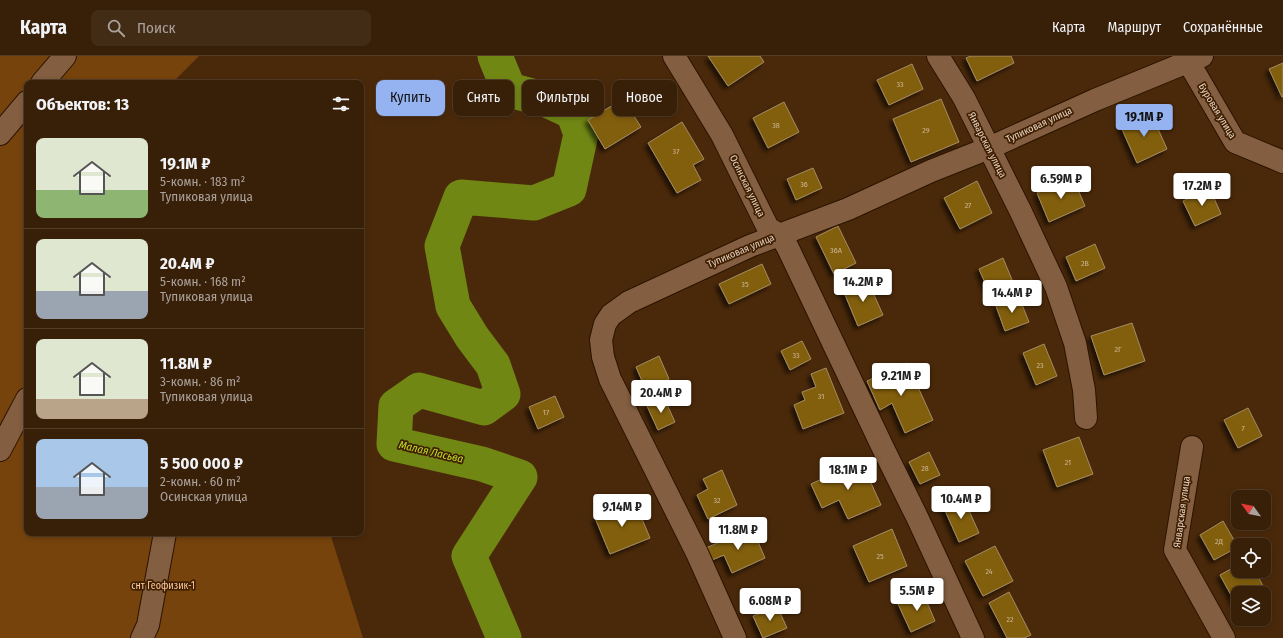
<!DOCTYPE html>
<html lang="ru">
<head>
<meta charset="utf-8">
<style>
  body { margin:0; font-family:"Fira Sans Condensed",sans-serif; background:#432c16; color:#f1f3f6; height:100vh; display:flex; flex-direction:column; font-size:15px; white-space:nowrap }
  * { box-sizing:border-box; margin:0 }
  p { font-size:13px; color:#aba29c }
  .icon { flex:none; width:22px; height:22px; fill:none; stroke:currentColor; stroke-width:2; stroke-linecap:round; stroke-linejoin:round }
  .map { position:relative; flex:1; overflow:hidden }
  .details { position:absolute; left:24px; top:24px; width:340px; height:456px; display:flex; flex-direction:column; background:#381f08; border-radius:8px; box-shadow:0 2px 6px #0003,0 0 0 1px #523d29 }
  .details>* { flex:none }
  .banner { position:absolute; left:376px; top:24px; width:380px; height:36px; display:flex; gap:8px }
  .needle { width:26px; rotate:303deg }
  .buttons { position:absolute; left:1231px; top:434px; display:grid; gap:8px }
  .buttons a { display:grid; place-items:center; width:40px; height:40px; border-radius:8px; background:#381f08; box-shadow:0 2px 6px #0003,0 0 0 1px #523d29; font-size:20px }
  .price { position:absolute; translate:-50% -34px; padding:0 9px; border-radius:4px; background:#fff; color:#222; font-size:13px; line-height:26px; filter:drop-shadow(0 1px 2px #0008) }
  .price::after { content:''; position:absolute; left:50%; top:24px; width:12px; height:9px; margin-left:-6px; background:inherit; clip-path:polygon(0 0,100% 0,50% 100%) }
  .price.selected { background:#95b2f1; color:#111 }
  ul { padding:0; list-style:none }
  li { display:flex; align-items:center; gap:12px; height:100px; padding:0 12px }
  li+li { border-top:1px solid #523d29 }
  li span { display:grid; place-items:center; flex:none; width:112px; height:80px; border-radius:8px; color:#555 }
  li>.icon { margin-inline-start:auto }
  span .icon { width:48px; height:48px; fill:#fffc; stroke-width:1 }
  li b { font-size:17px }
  h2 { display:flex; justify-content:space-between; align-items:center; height:48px; padding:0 12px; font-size:17px }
  .chip { padding:0 14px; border-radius:8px; background:#381f08; box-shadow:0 2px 6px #0003,0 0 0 1px #523d29; font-size:14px; line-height:36px }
  .chip.selected { background:#95b2f1; color:#111 }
  header { display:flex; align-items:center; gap:24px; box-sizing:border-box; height:56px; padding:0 20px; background:#381f08; border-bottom:1px solid #523d29 }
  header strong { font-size:19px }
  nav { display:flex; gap:22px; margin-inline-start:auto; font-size:14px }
  .search { width:280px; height:36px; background:#432c16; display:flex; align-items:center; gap:10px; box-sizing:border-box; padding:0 14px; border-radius:8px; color:#aba29c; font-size:15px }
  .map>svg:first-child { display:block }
</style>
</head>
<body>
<header>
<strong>Карта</strong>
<div class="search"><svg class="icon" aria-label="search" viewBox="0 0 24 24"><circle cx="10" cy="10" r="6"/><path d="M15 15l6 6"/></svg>Поиск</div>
<nav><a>Карта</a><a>Маршрут</a><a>Сохранённые</a></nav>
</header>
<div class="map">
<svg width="1283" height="582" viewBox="0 0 1283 582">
  <defs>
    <filter id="shadow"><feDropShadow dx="-3.5" dy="3.5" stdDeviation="2" flood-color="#0009"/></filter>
  </defs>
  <rect width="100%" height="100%" fill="#4a290a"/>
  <path fill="#76430d" d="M0 0H199L172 27H27V477H330L363 582H0Z"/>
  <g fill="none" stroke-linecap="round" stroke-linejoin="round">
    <path stroke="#718714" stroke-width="35" d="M495 0 509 34 547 44 573 56 581 78 569 133 534 147 461 141 442 190 453 250 472 281 493 309 503 338 484 352 419 334 396 350 394 388 482 408 520 421 469 500 504 582"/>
  </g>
  <path fill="#825e0e" stroke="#a48c62" filter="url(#shadow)" d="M708 0H760L764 6 728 30Z
    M971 0H1011L1014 7 977 25 966 2Z
    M1283 7V41H1282L1269 13Z
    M912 8 923 33 889 49 877 24Z
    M623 43 641 71 605 93 588 64Z
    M941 43 959 86 911 106 893 63Z
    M784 46 799 76 768 92 753 62Z
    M1151 57 1167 93 1137 107 1121 71Z
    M682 66 704 103 693 109 701 124 677 137 648 87Z
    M813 112 822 132 796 144 787 123Z
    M1073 122 1085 150 1049 166 1037 137Z
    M977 125 992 157 960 173 944 142Z
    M1210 133 1221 158 1195 170 1183 145Z
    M838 170 856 207 834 218 816 181Z
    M1095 188 1105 212 1076 225 1066 201Z
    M1003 202 1015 231 991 241 979 213Z
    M762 208 771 228 729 248 719 228Z
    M867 223 883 259 858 270 843 234Z
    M1019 241 1029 266 1005 275 996 250Z
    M1132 267 1145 305 1104 319 1091 280Z
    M802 285 811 303 790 314 781 295Z
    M1044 288 1057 320 1036 329 1023 297Z
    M659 300 669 323 646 334 636 311Z
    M907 307 933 364 905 377 892 347 880 354 867 325Z
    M826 312 844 357 803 373 794 349 805 344 802 336 816 331 811 318Z
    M555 340 564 361 538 373 529 351Z
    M664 342 675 366 658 374 647 350Z
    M1248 352 1262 380 1238 392 1224 364Z
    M1079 381 1093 418 1057 431 1043 394Z
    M929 396 940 419 920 428 909 406Z
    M861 405 881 449 848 463 839 444 822 452 811 428Z
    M722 414 737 449 708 463 697 439 708 433 703 423Z
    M963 441 979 477 959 486 943 450Z
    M635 446 650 482 610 498 595 462Z
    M1223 465 1238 491 1214 504 1200 479Z
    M752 472 765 502 732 517 724 499 712 504 706 492Z
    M892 473 907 510 869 526 853 490Z
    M995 490 1013 525 983 540 965 505Z
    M1238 509V515H1255L1269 541 1264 544V537H1238L1237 550 1220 519Z
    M1009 536 1031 579 1024 582H1007L989 547Z
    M923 537 935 565 911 576 898 548Z
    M777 550 787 572 763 582 753 560Z"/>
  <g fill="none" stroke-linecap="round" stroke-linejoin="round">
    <defs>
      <path id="minor" d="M674 0 722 79 768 172 780 179 787 190 883 392 918 463 973 582
        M938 0 964 42 1020 154 1056 231 1075 287 1084 334 1086 362
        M1185 0 1235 86 1283 106
        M42 27 65 0
        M0 78 27 46
        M1192 391 1175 494 1224 582
        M0 394 27 343
        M142 582 148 569 165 477
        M735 582 697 497 610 323 603 301 601 284 605 268 611 259 629 246 750 190 848 153 931 115 989 92 1095 44 1202 0"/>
    </defs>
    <use href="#minor" stroke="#2b1300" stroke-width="24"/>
    <use href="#minor" stroke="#835e40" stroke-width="22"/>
  </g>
  <g text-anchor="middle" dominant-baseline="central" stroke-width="3.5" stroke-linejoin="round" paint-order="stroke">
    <g font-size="8" fill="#ceb695">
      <text x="900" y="28">33</text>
      <text x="776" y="69">38</text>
      <text x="926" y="74">29</text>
      <text x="676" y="95">37</text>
      <text x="804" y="128">36</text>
      <text x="968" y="149">27</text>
      <text x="836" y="194">36А</text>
      <text x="1085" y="207">2В</text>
      <text x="745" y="228">35</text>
      <text x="1118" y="293">2Г</text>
      <text x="796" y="299">33</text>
      <text x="1040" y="309">23</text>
      <text x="821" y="340">31</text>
      <text x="546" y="356">17</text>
      <text x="1243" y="372">7</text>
      <text x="1068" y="406">21</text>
      <text x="925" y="412">28</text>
      <text x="717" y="444">32</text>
      <text x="1219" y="485">2Д</text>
      <text x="880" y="500">25</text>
      <text x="989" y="515">24</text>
      <text x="1010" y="563">22</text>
    </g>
    <g font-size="10" fill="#e7d3c2" stroke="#3f1f00">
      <text transform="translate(1217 55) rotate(59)">Буровая улица</text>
      <text transform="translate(1039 69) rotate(-25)">Тупиковая улица</text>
      <text transform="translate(987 89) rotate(63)">Январская улица</text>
      <text transform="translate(747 130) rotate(64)">Осинская улица</text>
      <text transform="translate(741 195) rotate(-23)">Тупиковая улица</text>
      <text transform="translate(1182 456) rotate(-82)">Январская улица</text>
    </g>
    <g font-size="10" fill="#fecba2" stroke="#3f1f00">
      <text x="163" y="530">снт Геофизик-1</text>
    </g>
    <g font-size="11" font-style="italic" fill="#bfe125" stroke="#3f1f00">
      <text transform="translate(431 396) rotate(13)">Малая Ласьва</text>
    </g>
  </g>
</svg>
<div class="buttons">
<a><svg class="needle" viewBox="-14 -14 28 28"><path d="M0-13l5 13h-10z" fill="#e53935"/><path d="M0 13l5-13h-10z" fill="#aba29c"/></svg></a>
<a><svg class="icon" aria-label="locate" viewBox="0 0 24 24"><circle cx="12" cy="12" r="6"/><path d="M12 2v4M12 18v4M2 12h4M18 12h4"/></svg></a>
<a><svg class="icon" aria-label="layers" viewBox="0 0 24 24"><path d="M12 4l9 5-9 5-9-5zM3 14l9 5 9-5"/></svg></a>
</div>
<b class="price selected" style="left:1144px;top:82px">19.1M ₽</b>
<b class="price" style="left:1061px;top:144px">6.59M ₽</b>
<b class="price" style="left:1202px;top:151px">17.2M ₽</b>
<b class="price" style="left:863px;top:247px">14.2M ₽</b>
<b class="price" style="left:1012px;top:258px">14.4M ₽</b>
<b class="price" style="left:901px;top:341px">9.21M ₽</b>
<b class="price" style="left:661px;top:358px">20.4M ₽</b>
<b class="price" style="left:848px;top:435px">18.1M ₽</b>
<b class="price" style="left:961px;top:464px">10.4M ₽</b>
<b class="price" style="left:622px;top:472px">9.14M ₽</b>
<b class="price" style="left:738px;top:495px">11.8M ₽</b>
<b class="price" style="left:917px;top:556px">5.5M ₽</b>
<b class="price" style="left:770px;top:566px">6.08M ₽</b>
<div class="banner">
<a class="chip selected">Купить</a>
<a class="chip">Снять</a>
<a class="chip">Фильтры</a>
<a class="chip">Новое</a>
</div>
<section class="details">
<h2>Объектов: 13<svg class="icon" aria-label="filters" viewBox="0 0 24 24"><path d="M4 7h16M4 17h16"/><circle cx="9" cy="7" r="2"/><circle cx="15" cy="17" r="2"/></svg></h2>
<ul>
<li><span style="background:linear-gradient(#dfe7d0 65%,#8fb573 0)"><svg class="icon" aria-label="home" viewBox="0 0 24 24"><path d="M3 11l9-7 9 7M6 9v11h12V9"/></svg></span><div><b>19.1M ₽</b><p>5-комн. · 183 m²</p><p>Тупиковая улица</p></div></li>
<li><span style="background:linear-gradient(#dfe7d0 65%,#9aa5b1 0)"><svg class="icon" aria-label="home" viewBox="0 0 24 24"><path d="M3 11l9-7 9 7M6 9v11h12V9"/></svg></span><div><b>20.4M ₽</b><p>5-комн. · 168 m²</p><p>Тупиковая улица</p></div></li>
<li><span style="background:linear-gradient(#dfe7d0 75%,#b9a48a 0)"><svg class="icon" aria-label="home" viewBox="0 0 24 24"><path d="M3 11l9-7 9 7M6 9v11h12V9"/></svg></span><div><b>11.8M ₽</b><p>3-комн. · 86 m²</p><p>Тупиковая улица</p></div></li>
<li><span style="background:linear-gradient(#a9c7e8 60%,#9aa5b1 0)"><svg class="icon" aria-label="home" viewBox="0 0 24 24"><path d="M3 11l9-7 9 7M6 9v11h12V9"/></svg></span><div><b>5 500 000 ₽</b><p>2-комн. · 60 m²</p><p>Осинская улица</p></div></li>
</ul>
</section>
</div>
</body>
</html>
